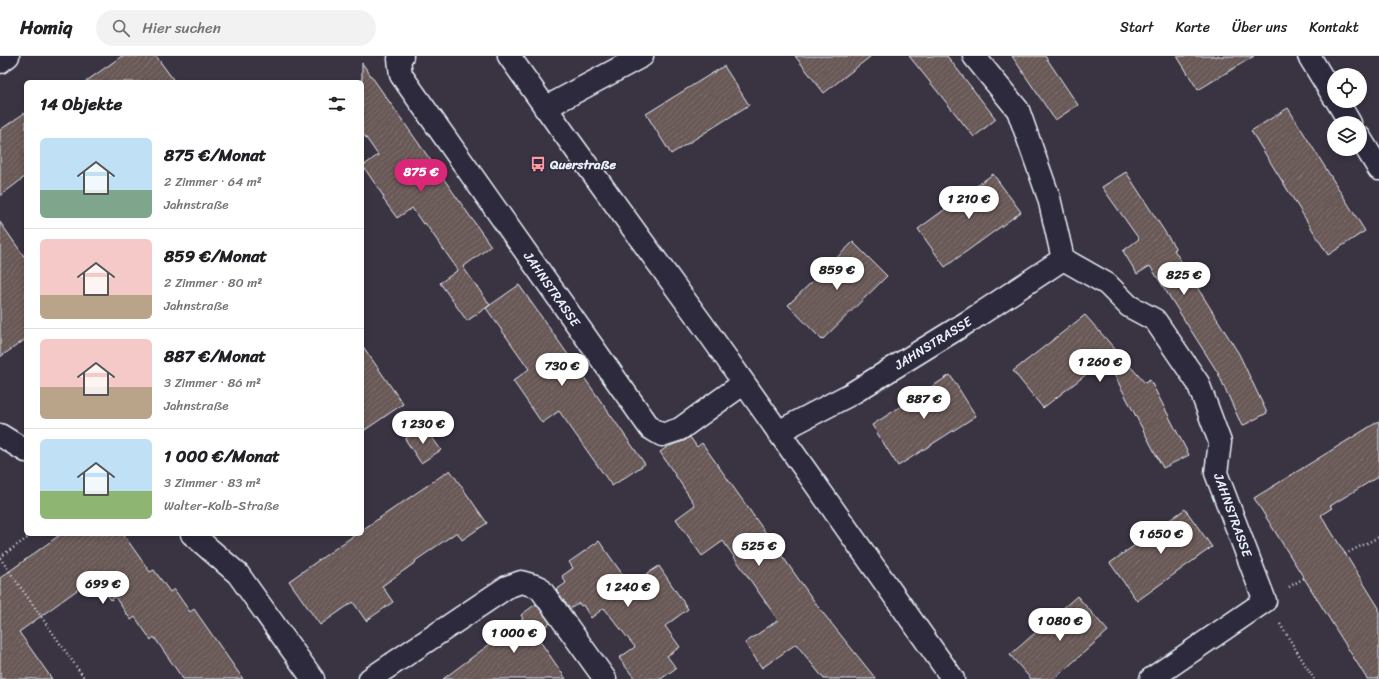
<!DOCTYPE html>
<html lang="de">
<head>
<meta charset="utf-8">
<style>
  body { margin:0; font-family:Sriracha,sans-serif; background:#f2f2f2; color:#202124; height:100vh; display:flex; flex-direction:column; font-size:15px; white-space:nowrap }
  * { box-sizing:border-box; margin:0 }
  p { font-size:13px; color:#757577 }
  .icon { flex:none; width:22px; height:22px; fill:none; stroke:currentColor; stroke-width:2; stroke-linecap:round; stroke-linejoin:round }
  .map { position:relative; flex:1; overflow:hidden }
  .drawer { position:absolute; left:24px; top:24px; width:340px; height:456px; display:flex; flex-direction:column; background:#fff; border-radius:6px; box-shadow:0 2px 6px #0003 }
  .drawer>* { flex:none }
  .fabs { position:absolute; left:1327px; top:12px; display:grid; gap:8px }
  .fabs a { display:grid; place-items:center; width:40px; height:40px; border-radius:50%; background:#fff; box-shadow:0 2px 6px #0003; font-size:20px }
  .price { position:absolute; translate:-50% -34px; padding:0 9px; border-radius:14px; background:#fff; color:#222; font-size:13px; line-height:26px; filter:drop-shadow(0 1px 2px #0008) }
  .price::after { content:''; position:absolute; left:50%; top:24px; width:12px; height:9px; margin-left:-6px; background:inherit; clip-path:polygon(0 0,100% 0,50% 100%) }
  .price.on { background:#db2777; color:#fff }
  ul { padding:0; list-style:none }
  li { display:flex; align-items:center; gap:12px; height:100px; padding:0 16px }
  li+li { border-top:1px solid #e0e0e0 }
  li span { display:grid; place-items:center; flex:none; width:112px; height:80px; border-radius:6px; color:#555 }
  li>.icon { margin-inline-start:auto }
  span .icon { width:48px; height:48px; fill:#fffc; stroke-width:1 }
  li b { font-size:17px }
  h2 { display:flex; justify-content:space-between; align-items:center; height:48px; padding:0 16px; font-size:17px }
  header { display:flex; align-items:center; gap:24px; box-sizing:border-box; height:56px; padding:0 20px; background:#fff; border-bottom:1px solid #e0e0e0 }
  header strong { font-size:19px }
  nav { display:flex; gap:22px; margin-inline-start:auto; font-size:14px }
  .search { width:280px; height:36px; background:#f2f2f2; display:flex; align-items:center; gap:10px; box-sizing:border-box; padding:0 14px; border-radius:22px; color:#757577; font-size:15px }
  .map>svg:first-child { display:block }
</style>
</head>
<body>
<header>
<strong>Homiq</strong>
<div class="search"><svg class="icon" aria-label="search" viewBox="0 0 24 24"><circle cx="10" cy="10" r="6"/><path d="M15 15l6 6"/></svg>Hier suchen</div>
<nav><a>Start</a><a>Karte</a><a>Über uns</a><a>Kontakt</a></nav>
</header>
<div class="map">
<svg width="1379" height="623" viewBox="0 0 1379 623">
  <defs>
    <pattern id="building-hatch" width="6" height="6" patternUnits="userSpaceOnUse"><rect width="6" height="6" fill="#685856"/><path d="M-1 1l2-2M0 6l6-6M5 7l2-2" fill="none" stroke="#7e706f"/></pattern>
  </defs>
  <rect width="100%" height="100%" fill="#3a3342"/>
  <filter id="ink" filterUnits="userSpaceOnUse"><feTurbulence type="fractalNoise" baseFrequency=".025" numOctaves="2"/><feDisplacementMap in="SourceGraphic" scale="8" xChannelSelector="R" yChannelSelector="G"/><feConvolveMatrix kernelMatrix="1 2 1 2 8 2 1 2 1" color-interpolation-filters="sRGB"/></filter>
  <g filter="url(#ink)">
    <path fill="url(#building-hatch)" stroke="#e8f1f8" d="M122 0H156L175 26H85Z
      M795 0H871L824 37Z
      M909 0H947L996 63 974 81Z
      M1012 0H1045L1078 49 1055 64Z
      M1177 0H1254L1198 34Z
      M362 7 491 190 463 211 490 249 467 265 440 227 458 214 425 167 423 168 412 152 397 162 383 143 384 141 363 110 378 99 362 76Z
      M724 10 749 49 671 98 646 58Z
      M1288 52 1365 175 1328 199 1251 75Z
      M26 56V120L0 140V74Z
      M1126 116 1176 193 1174 194 1239 298 1267 357 1242 370 1218 317 1150 210 1137 218 1123 195 1139 183 1102 131Z
      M993 118 1021 156 945 211 918 173Z
      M0 166 26 203V283L0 301Z
      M853 186 887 220 822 284 788 249Z
      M519 229 645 408 612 430 559 355 542 367 513 325 529 313 486 252Z
      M1085 259 1145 327 1150 324 1189 399 1163 412 1106 303 1043 352 1013 315Z
      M362 289 403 348 362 376Z
      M950 319 976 360 898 410 872 369Z
      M1379 365V420L1330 450 1332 452 1321 459 1379 552V623H1367L1254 442Z
      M424 370 441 394 421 407 405 383Z
      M690 381 697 391 702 387 724 418 819 552 876 623H824L796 588 762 612 745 587 778 564 723 485 702 500 676 463 695 449 660 396 669 390 684 385Z
      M450 414 487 467 462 484 457 476 415 505 416 506 382 530 393 546 366 565 353 546 320 569 289 525 356 478H362V474Z
      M1185 453 1212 491 1137 545 1110 507Z
      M61 478H123L150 516 154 514 170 536 174 533 190 556 194 553 243 623H183L154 581 151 584 135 561 131 564 115 541 111 544 95 521 19 576 52 623H0V522Z
      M599 485 630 529 659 510 688 553 665 570 680 591 667 600 676 612 661 623H635L619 602 635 591 604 552 591 562 583 549 581 550 579 547 570 553 556 534 566 527 562 520 573 512 569 506Z
      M1077 540 1108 575 1054 623H1031L1010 599Z
      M536 548 550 567 535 578 566 623H443L490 588 489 586 523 563 521 559Z"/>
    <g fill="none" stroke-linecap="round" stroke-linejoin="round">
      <defs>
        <path id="minor" d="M402 0 399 3 401 19 650 372 662 379 680 373 744 327
          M509 0 568 83 703 269 953 623
          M974 0 1018 54 1049 142 1063 203 1107 228 1129 250 1155 264 1198 327 1220 386 1216 417 1265 545 1151 623
          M1309 0 1334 41
          M0 6 8 0
          M1337 45 1350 67
          M545 52 642 0
          M1360 82 1379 113
          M778 376 851 338 971 264 1063 203
          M0 379 26 395
          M192 478 238 518 313 623
          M370 623 507 531 521 526 539 531 605 623"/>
      </defs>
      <use href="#minor" stroke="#e8f1f8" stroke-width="25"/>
      <path stroke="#e8f1f8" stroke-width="2.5" stroke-dasharray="1 3" stroke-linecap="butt" d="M1345 498 1379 481
        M0 501 33 478
        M0 502 85 623
        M1289 531 1304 522
        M1280 568 1314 623"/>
      <use href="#minor" stroke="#2f2a3d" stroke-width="22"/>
    </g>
  </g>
  <defs>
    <symbol id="bus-bare" viewBox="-9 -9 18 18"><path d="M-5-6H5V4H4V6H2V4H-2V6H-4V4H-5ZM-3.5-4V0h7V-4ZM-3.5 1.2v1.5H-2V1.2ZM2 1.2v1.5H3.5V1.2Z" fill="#ff9aa2" stroke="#2f2a3d" stroke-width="2.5" paint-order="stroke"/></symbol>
  </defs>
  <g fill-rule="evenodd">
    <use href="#bus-bare" x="527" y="97" width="22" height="22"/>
  </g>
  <g text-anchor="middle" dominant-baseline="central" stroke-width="3" stroke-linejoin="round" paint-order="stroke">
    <g font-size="13" font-weight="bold" fill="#e8f1f8" stroke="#2f2a3d" text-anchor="start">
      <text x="550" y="108">Querstraße</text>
    </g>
    <g font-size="13" fill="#e8f1f8" stroke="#2f2a3d">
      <text transform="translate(552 233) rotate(55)">JAHNSTRASSE</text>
      <text transform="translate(933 287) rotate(-32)">JAHNSTRASSE</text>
      <text transform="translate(1233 459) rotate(70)">JAHNSTRASSE</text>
    </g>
  </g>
</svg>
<div class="fabs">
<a><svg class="icon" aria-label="locate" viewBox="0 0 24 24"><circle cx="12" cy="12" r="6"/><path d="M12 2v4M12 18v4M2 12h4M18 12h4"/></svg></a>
<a><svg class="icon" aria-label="layers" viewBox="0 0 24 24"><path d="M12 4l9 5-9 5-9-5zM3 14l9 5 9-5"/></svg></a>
</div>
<b class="price on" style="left:421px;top:137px">875 €</b>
<b class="price" style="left:969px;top:164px">1 210 €</b>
<b class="price" style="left:837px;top:235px">859 €</b>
<b class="price" style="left:1184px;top:240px">825 €</b>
<b class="price" style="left:1100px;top:327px">1 260 €</b>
<b class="price" style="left:562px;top:331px">730 €</b>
<b class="price" style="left:924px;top:364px">887 €</b>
<b class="price" style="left:423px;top:389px">1 230 €</b>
<b class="price" style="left:1161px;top:499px">1 650 €</b>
<b class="price" style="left:759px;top:511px">525 €</b>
<b class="price" style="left:103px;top:549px">699 €</b>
<b class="price" style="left:628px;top:552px">1 240 €</b>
<b class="price" style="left:1060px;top:586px">1 080 €</b>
<b class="price" style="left:514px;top:598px">1 000 €</b>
<section class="drawer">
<h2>14 Objekte<svg class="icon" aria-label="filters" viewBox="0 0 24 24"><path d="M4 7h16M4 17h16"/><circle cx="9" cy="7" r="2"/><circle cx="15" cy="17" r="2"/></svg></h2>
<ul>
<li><span style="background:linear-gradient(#bfe0f5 65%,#7fa58c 0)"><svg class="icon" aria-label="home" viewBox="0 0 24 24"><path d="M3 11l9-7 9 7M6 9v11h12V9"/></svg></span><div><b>875 €/Monat</b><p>2 Zimmer · 64 m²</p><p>Jahnstraße</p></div></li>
<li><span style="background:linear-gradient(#f6c9c9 70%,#b9a48a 0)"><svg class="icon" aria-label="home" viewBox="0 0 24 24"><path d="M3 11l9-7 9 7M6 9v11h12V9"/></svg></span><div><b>859 €/Monat</b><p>2 Zimmer · 80 m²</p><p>Jahnstraße</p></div></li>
<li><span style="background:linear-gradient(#f6c9c9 60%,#b9a48a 0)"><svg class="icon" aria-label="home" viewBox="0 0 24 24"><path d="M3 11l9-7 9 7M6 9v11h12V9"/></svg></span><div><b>887 €/Monat</b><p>3 Zimmer · 86 m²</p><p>Jahnstraße</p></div></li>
<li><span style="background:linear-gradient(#bfe0f5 65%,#8fb573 0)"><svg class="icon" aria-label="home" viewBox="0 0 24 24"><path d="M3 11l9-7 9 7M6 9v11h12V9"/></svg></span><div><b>1 000 €/Monat</b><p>3 Zimmer · 83 m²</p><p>Walter-Kolb-Straße</p></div></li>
</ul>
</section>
</div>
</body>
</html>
